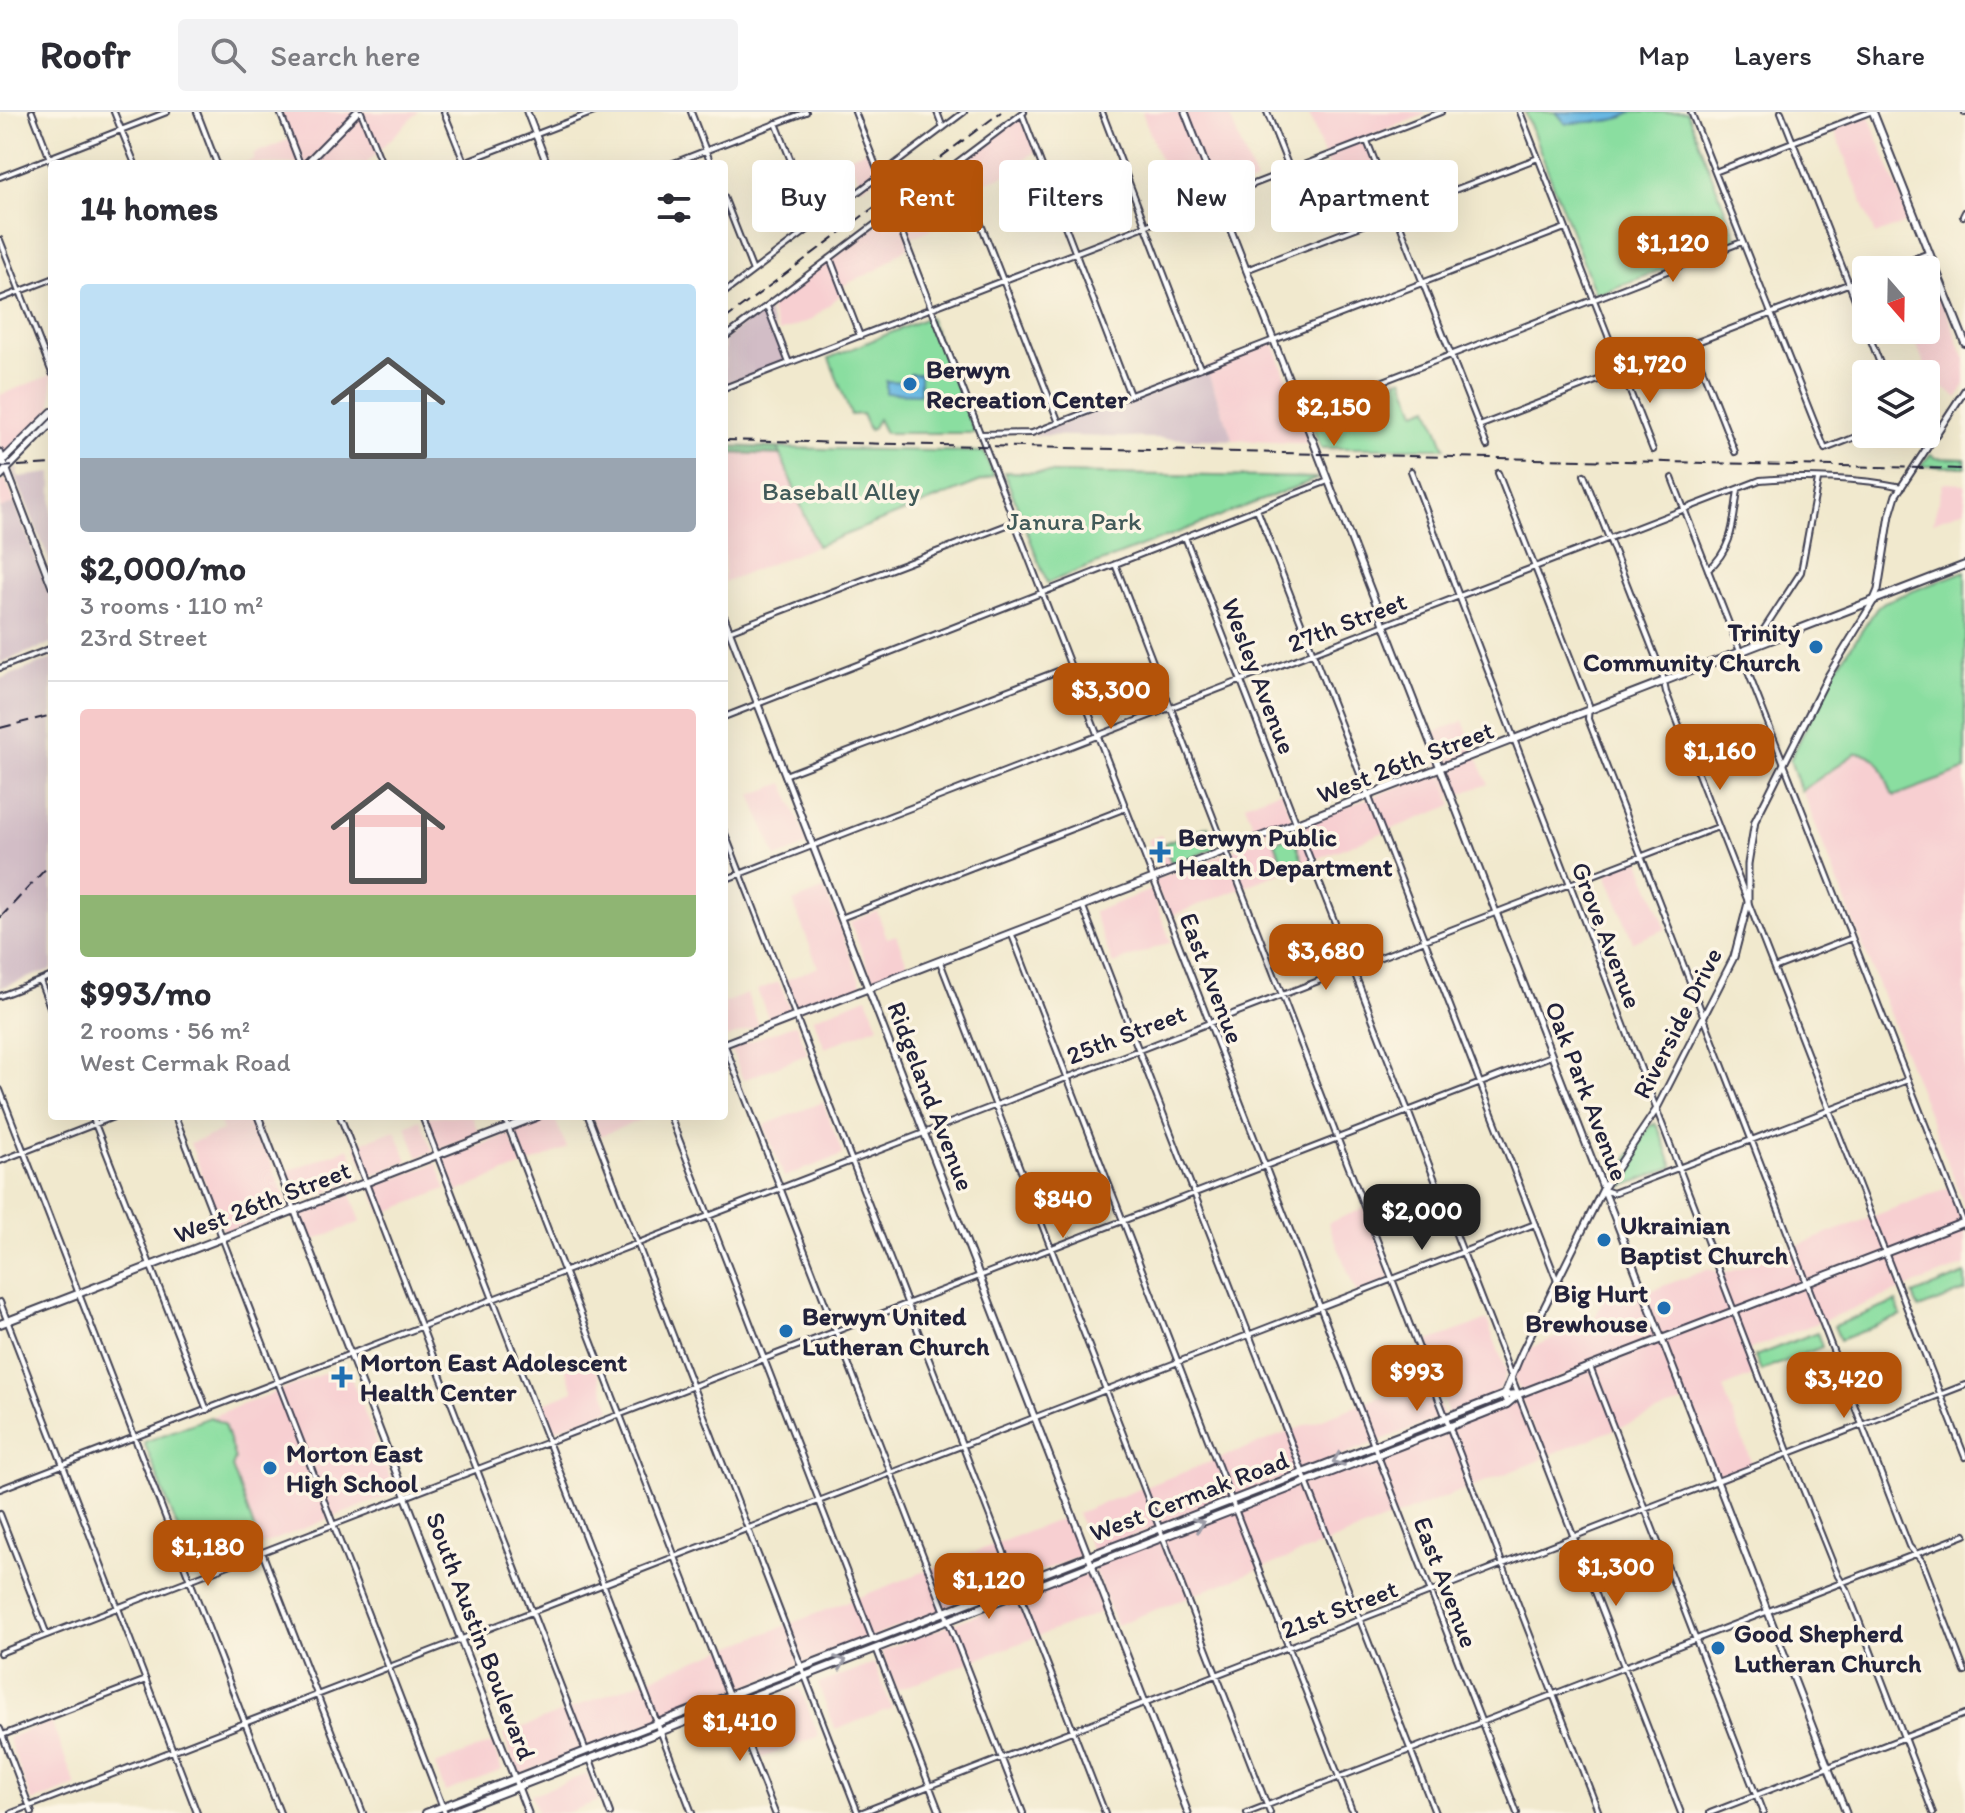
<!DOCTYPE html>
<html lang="en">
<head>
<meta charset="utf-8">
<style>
  body { margin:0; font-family:Itim,sans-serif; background:#f2f2f3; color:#2b2b33; height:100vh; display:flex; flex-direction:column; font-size:30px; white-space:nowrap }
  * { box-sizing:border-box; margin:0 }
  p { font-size:26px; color:#7c7c81 }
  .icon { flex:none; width:44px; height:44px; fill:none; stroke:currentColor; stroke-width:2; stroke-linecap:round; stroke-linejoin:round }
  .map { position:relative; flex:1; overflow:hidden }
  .panel { position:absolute; left:48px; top:48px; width:680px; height:960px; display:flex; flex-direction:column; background:#fff; border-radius:8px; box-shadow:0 8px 32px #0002 }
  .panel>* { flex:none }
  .banner { position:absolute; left:752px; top:48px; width:760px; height:72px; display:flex; gap:16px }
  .needle { width:52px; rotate:160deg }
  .fabs { position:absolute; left:1852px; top:144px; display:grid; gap:16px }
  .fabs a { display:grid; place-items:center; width:88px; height:88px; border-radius:8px; background:#fff; box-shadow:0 8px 32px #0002; font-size:40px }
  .price { position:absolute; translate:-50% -68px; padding:0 18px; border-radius:16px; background:#b45309; color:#fff; font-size:26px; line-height:52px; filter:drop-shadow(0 2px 4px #0008) }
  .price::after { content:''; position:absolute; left:50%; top:48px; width:24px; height:18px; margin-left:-12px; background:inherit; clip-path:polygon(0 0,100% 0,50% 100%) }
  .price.active { background:#222; color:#fff }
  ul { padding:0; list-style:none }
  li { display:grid; align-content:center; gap:16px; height:424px; padding:0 32px }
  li+li { border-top:2px solid #e1e1e2 }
  li span { display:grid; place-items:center; height:248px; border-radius:8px; color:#555 }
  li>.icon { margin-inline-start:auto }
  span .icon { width:144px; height:144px; fill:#fffc; stroke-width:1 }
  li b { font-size:34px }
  h2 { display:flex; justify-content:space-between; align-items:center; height:96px; padding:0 32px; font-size:34px }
  .tag { padding:0 28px; border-radius:8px; background:#fff; box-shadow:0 8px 32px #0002; font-size:28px; line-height:72px }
  .tag.active { background:#b45309; color:#fff }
  header { display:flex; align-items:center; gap:48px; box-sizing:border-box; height:112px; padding:0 40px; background:#fff; border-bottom:2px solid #e1e1e2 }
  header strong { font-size:38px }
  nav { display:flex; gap:44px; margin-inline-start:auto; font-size:28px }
  .search { width:560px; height:72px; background:#f2f2f3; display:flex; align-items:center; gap:20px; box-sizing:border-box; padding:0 28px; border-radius:8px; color:#7c7c81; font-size:30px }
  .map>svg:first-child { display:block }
</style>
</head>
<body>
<header>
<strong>Roofr</strong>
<div class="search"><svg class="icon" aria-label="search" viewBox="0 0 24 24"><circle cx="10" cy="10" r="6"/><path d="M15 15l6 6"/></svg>Search here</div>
<nav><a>Map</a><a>Layers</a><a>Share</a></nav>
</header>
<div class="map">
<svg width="1965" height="1701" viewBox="0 0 1965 1701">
  <rect width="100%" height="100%" fill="#fcf5e5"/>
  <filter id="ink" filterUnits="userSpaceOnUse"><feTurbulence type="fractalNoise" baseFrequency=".0125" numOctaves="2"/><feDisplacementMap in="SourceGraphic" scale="16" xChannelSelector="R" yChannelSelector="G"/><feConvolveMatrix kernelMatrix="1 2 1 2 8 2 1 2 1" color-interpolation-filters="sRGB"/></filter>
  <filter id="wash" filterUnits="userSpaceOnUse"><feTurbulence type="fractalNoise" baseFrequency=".006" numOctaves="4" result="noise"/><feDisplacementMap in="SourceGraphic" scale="32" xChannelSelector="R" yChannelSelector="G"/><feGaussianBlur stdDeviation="1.8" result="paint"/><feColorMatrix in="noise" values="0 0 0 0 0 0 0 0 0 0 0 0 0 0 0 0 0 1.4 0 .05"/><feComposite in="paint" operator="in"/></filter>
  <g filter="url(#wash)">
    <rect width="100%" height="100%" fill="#f1e9ce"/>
    <path fill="#f7cfd1" d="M282 0H418L366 52H242L255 47 253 42 290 27 280 1Z
      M1142 0H1228L1256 70 1180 100Z
      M1308 0H1426L1424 3 1364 26 1380 66 1339 82Z
      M1022 3 1036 39 1003 64 968 78 958 52Z
      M1869 4 1910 109 1875 123 1834 17Z
      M868 37 879 63 862 76 849 45Z
      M957 53 971 89 939 114 907 127 909 134 877 158 842 174 844 180 811 208 779 220 768 193Z
      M1925 146 1965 247V272L1958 286 1930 267 1911 218H1926V158H1894Z
      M1273 230 1312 332 1233 328 1206 256Z
      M52 233V298L4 346 0 336V283L51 263 41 238Z
      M724 341 781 343 817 434 724 470Z
      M5 366 15 391 0 397V371Z
      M1943 371 1965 372V397L1933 410Z
      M1965 459V1095L1790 648 1830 566 1879 494Z
      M1463 609 1488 672 1451 685 1428 623Z
      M1440 659 1453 693 1168 805 1154 768Z
      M784 671 808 733 776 746 751 683Z
      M1281 678 1293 709 1257 723 1245 692Z
      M1161 723 1172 753 1160 757 1148 728Z
      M1639 746 1666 817 1633 830 1605 759Z
      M825 777 862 874 797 899 786 868 818 855 793 790Z
      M1151 778 1171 830 1113 852 1093 800Z
      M877 799 887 826 896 823 908 854 873 868 850 810Z
      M779 870 792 901 770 910 757 878Z
      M747 882 759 914 726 926 724 891Z
      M867 885 878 914 825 936 813 906Z
      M796 912 808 942 743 968 731 936Z
      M823 990 843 1043 784 1065 764 1013Z
      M218 1004H253L289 1095 224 1120 190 1031 223 1019Z
      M431 1004H472L479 1022 439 1037 427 1006Z
      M592 1004H650L600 1024Z
      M554 1005 567 1036 528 1052 515 1020Z
      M420 1008 433 1040 418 1045 406 1014Z
      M395 1018 408 1049 368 1065 355 1033Z
      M509 1022 522 1054 457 1080 444 1048Z
      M349 1036 361 1067 297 1092 285 1060Z
      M437 1051 446 1077 382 1102 371 1075Z
      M1949 1075 1965 1116V1153L1748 1238 1757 1262 1723 1276 1753 1355 1717 1368 1644 1181 1708 1157 1719 1160 1721 1163Z
      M351 1082 361 1110 312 1129 302 1103Z
      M1365 1096 1393 1167 1357 1182 1328 1111Z
      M1639 1171 1661 1227 1520 1281 1513 1264 1524 1238 1592 1212 1605 1184Z
      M1487 1208 1506 1259 1503 1272 1495 1284 1448 1302 1421 1232Z
      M1661 1229 1685 1290 1544 1345 1520 1282Z
      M592 1246 611 1297 554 1318 544 1291 574 1279 565 1256Z
      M346 1253 396 1381 194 1459 144 1330Z
      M1429 1266 1444 1304 1092 1440 1077 1401Z
      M1519 1284 1543 1347 1116 1513 1093 1453 1507 1293Z
      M1068 1404 1083 1443 518 1663 503 1623Z
      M1089 1460 1104 1499 897 1578 881 1539Z
      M874 1551 892 1596 835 1618 818 1572Z
      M800 1576 819 1624 762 1646 743 1597Z
      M51 1609 76 1674 32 1690 8 1626Z
      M492 1631 502 1658 445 1680 435 1653Z
      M587 1662 598 1689 567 1701H538L531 1683Z"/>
    <path fill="#d2bdc6" d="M766 195 787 251 724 275V227Z
      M1206 256 1233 328 1032 323Z
      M20 356 16 360 19 365 52 361V455L14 361V357Z
      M15 391 52 489V531L0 551V397Z
      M52 547V857L0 876V567Z"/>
    <path fill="#8adea0" stroke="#56806e" stroke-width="2" d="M1525 0H1687L1737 128 1596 183Z
      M929 205 975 321H885L878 307 872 317 869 318 862 302 851 303 829 246Z
      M1403 266 1416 300 1429 295 1445 336H1321L1308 303Z
      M778 336 984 340 994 364 817 434Z
      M1931 342 1936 346 1965 347V355L1920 354Z
      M1004 360 1319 366 1047 471Z
      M1965 459V658L1895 684 1892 682C1884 663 1881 640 1856 641L1801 679 1790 648 1830 566 1877 496 1884 490Z
      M1208 714 1216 736 1172 753 1164 731Z
      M1293 723 1303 750 1285 757 1275 730Z
      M1655 1011 1658 1014 1673 1055 1619 1076 1610 1077 1617 1061 1651 1013Z
      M1965 1162V1179L1919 1197 1913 1183Z
      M1896 1190 1901 1204 1840 1228 1834 1214Z
      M1817 1220 1822 1235 1761 1259 1755 1244Z
      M210 1305 224 1312 235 1347 232 1355 260 1433 194 1459 144 1330Z"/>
    <path fill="#6fbd86" stroke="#487060" stroke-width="2" d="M724 334 778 336 781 343 724 341Z"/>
    <path fill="#67b8e2" stroke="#446d8e" stroke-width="2" d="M1556 0H1633C1615 13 1587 8 1566 12Z
      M910 262H920V282L886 281V269L910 270Z"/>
  </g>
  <g filter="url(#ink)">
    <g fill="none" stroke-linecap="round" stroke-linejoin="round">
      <defs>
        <path id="minor" d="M32 0 52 52
          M114 0 135 52
          M197 0 217 52
          M280 0 300 52
          M361 0 382 52
          M444 0 464 50
          M691 0 711 52
          M855 0 1517 1701
          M937 0 943 16
          M1102 0 1200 256
          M1267 0 1290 58
          M1520 0 1653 338
          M1691 0 1825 337 1866 321
          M1781 0 1866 215
          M1965 0V1
          M1022 2 1130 283
          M776 11 816 112
          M1367 29 1487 334
          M957 51 1059 311
          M459 52 594 0
          M671 52 806 0
          M1715 60 1870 0
          M0 65 167 0
          M724 85 753 159
          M1963 104 1965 100
          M0 128 52 261
          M830 146 860 224
          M1246 158 1538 46
          M1884 158 1929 141
          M724 181 964 0
          M0 187 52 167
          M767 194 789 251
          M1867 218 1884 262
          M724 226 1024 0
          M1692 231 1735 340
          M724 276 1441 0
          M1301 301 1742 130
          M1479 314 1866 165
          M980 322 1032 321 1565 116
          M1913 322 1927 336
          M1411 359 1789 1342 1838 1464 1848 1480 1933 1701
          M1498 361 1589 593 1588 607 1909 1434 1922 1449 1965 1560
          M1584 363 1662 561 1666 580 1965 1345
          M1672 366 1965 1114
          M1257 397 1557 1169
          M1185 425 1681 1701
          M1115 452 1599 1701
          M1708 458C1734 435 1733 410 1738 378
          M729 519 1015 410
          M1753 534 1801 460 1818 368
          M0 556 52 536
          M724 605 1328 369
          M785 663 1071 554
          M724 719 1105 1701
          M724 768 1760 368C1801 364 1862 366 1902 375
          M1083 795 1435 1701
          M841 806 1126 696
          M1012 823 1353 1701
          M940 850 1270 1701
          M1774 856 1852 826
          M40 869 52 900
          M0 884 52 864
          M724 931 1023 1701
          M0 978 280 1701
          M92 1004 207 1298
          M175 1004 445 1701
          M340 1004 586 1639
          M422 1004 692 1701
          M504 1004 729 1584
          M588 1004 858 1701
          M670 1004 873 1528
          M0 1049 116 1004
          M1604 1078 1613 1081 1908 968
          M0 1190 197 1701
          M1590 1255 1763 1701
          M0 1377 1718 715
          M0 1402 47 1523
          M262 1440 363 1701
          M876 1536 940 1701
          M0 1541 1551 944
          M732 1592 775 1701
          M0 1617 32 1701
          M0 1624 146 1568
          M590 1647 610 1701
          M12 1701 1535 1112
          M860 1701 1965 1273
          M1247 1701 1965 1423
          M1710 1701 1965 1602"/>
        <path id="tertiary" d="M527 0 547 52
          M1185 0 1846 1701
          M1313 328 1324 356
          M0 340 52 475
          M724 505 1188 1701
          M258 1004 528 1701
          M1507 1292 1504 1283 1522 1240 1603 1077 1656 998 1734 845 1748 791V752L1755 709 1828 564 1873 490 1878 478 1890 403 1896 383 1965 278"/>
        <path id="secondary" d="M306 52 357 0
          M0 351 52 300
          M0 364 52 311
          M724 932 1965 453
          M0 1212 538 1004
          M426 1701 1504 1283 1519 1282 1965 1110
          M450 1701 1482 1302 1507 1292 1519 1282"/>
        <path id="primary" d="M1873 0 1965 231"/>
      </defs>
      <use href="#minor" stroke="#414051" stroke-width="8"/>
      <use href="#tertiary" stroke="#414051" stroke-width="9"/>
      <use href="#secondary" stroke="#414051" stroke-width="10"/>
      <use href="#primary" stroke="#414051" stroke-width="10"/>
      <use href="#minor" stroke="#fff" stroke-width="4"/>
      <use href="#tertiary" stroke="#fff" stroke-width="5"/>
      <use href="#secondary" stroke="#fff" stroke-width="6"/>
      <use href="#primary" stroke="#fff" stroke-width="6"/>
      <path stroke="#22223b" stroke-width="2" stroke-dasharray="12 6" stroke-linecap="butt" d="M724 208 1001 0
        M724 328 1965 357
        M0 355 52 352
        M0 616 52 603
        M0 806 52 750"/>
    </g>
    <defs><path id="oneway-chevron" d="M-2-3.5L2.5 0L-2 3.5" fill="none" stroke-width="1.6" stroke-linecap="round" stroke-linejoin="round" transform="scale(2)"/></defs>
    <g stroke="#9c9ca7">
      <use href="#oneway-chevron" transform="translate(1338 1348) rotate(159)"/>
      <use href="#oneway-chevron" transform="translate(1199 1412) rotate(-21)"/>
      <use href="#oneway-chevron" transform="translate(841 1550) rotate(-21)"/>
    </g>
  </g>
  <g fill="#1f6fb2" stroke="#fcf5e5" stroke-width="3">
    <circle cx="910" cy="272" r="8"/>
    <circle cx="1816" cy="535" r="8"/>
    <path d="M1156 728h8v8h8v8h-8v8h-8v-8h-8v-8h8z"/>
    <circle cx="1604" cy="1128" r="8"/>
    <circle cx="1664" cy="1196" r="8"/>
    <circle cx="786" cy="1219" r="8"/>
    <path d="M338 1253h8v8h8v8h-8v8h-8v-8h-8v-8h8z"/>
    <circle cx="270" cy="1356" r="8"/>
    <circle cx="1718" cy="1536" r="8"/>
  </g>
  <g text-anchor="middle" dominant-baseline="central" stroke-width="7" stroke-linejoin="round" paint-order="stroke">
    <g font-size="26" font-weight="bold" fill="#22223b" stroke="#fcf5e5" text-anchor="start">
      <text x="926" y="257">Berwyn<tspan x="926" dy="30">Recreation Center</tspan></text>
      <text x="1800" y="520" text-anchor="end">Trinity<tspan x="1800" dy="30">Community Church</tspan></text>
      <text x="1178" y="725">Berwyn Public<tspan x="1178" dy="30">Health Department</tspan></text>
      <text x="1620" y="1113">Ukrainian<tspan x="1620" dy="30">Baptist Church</tspan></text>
      <text x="1648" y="1181" text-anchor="end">Big Hurt<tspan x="1648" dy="30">Brewhouse</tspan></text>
      <text x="802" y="1204">Berwyn United<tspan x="802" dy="30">Lutheran Church</tspan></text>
      <text x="360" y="1250">Morton East Adolescent<tspan x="360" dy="30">Health Center</tspan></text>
      <text x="286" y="1341">Morton East<tspan x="286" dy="30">High School</tspan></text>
      <text x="1734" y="1521">Good Shepherd<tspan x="1734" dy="30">Lutheran Church</tspan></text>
    </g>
    <g font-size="26" fill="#415a59" stroke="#fcf5e5">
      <text x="841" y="379">Baseball Alley</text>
      <text x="1074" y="409">Janura Park</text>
    </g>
    <g font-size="26" fill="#22223b" stroke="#fcf5e5">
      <text transform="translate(1347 510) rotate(-21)">27th Street</text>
      <text transform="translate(1259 564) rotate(69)">Wesley Avenue</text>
      <text transform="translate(1405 650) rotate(-21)">West 26th Street</text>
      <text transform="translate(1607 823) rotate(69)">Grove Avenue</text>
      <text transform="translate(1212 866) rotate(69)">East Avenue</text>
      <text transform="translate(1677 911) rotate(-63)">Riverside Drive</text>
      <text transform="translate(1126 922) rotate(-21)">25th Street</text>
      <text transform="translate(1587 979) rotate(69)">Oak Park Avenue</text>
      <text transform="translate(931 984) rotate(69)">Ridgeland Avenue</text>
      <text transform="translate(262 1090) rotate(-21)">West 26th Street</text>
      <text transform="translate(1189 1384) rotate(-21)">West Cermak Road</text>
      <text transform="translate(1446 1470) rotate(69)">East Avenue</text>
      <text transform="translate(1339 1497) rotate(-21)">21st Street</text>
      <text transform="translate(481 1524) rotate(69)">South Austin Boulevard</text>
    </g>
  </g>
</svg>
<div class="fabs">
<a><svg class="needle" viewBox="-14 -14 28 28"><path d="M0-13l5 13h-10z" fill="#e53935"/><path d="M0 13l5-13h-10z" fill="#7c7c81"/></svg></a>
<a><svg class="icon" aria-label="layers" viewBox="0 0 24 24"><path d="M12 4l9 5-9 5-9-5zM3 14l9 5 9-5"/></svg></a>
</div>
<b class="price" style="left:1673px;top:172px">$1,120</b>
<b class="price" style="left:1650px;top:293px">$1,720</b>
<b class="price" style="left:1334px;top:336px">$2,150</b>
<b class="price" style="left:1111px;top:619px">$3,300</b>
<b class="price" style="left:1720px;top:680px">$1,160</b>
<b class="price" style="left:1326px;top:880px">$3,680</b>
<b class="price" style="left:1063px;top:1128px">$840</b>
<b class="price active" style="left:1422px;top:1140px">$2,000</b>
<b class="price" style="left:1417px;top:1301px">$993</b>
<b class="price" style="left:1844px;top:1308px">$3,420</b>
<b class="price" style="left:208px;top:1476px">$1,180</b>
<b class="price" style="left:1616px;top:1496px">$1,300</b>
<b class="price" style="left:989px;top:1509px">$1,120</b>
<b class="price" style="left:740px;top:1651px">$1,410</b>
<div class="banner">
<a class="tag">Buy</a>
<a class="tag active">Rent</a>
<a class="tag">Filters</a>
<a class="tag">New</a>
<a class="tag">Apartment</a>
</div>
<section class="panel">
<h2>14 homes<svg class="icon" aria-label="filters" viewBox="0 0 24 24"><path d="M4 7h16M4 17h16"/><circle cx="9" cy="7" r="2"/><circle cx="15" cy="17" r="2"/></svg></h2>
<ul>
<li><span style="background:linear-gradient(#bfe0f5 70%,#9aa5b1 0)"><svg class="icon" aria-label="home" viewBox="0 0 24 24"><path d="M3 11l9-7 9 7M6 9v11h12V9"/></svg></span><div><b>$2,000/mo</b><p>3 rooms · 110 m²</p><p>23rd Street</p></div></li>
<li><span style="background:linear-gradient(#f6c9c9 75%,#8fb573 0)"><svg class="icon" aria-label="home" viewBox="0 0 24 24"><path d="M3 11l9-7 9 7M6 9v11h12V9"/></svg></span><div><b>$993/mo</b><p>2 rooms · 56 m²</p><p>West Cermak Road</p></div></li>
</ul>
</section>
</div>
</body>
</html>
